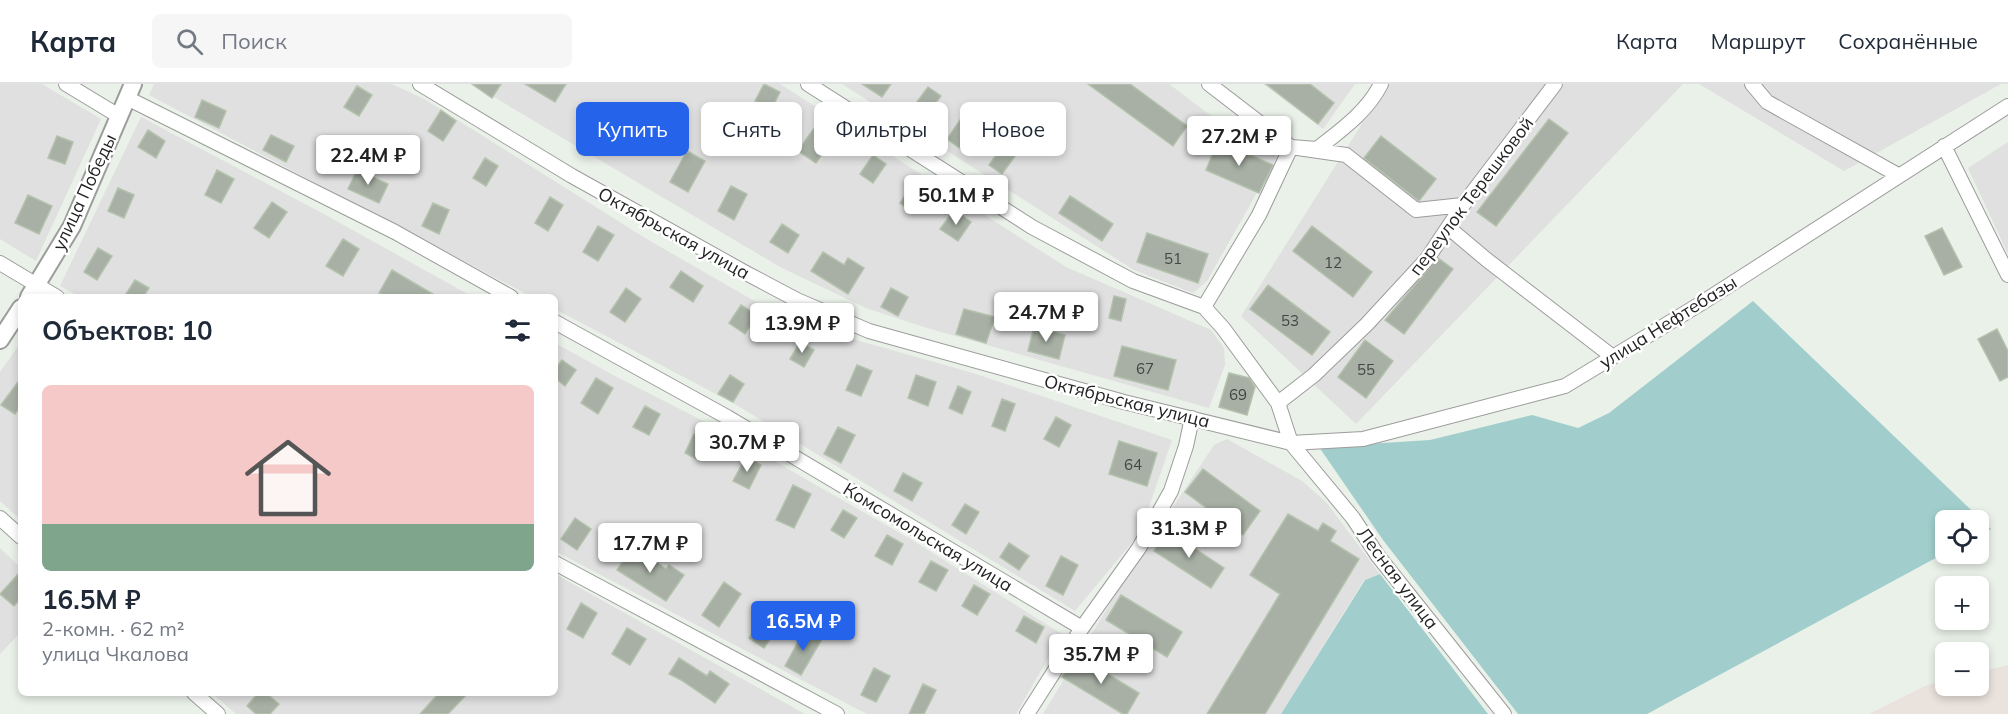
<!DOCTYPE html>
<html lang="ru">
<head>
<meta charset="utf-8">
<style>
  body { margin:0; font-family:Mulish,sans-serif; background:#f6f6f7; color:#1f2937; height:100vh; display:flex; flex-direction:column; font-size:22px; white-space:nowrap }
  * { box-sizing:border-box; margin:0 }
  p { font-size:20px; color:#747a83 }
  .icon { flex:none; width:33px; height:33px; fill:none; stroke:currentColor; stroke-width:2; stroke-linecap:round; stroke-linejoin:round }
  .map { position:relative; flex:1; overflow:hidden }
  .side { position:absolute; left:18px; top:210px; width:540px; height:402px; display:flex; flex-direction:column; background:#fff; border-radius:9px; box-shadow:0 3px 9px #0003 }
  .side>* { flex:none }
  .guide { position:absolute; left:576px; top:18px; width:570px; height:54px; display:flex; gap:12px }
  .controls { position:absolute; left:1935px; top:426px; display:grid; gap:12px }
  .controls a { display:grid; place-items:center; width:54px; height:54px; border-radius:9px; background:#fff; box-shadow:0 3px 9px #0003; font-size:30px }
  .price { position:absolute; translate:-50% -51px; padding:0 14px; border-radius:6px; background:#fff; color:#222; font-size:20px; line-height:39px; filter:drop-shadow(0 2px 3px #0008) }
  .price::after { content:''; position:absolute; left:50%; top:36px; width:18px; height:14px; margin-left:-9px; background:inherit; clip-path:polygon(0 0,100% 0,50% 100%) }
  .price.current { background:#2563eb; color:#fff }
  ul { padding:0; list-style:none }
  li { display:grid; align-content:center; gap:12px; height:318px; padding:0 24px }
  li+li { border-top:2px solid #e0e1e3 }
  li span { display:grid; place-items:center; height:186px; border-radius:9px; color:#555 }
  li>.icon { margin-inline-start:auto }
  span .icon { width:108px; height:108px; fill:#fffc; stroke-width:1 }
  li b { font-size:26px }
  h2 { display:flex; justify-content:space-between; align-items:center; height:72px; padding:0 24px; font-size:26px }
  .tag { padding:0 21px; border-radius:9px; background:#fff; box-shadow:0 3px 9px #0003; font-size:21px; line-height:54px }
  .tag.current { background:#2563eb; color:#fff }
  header { display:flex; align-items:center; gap:36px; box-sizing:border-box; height:84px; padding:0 30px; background:#fff; border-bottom:2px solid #e0e1e3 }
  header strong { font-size:28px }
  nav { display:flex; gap:33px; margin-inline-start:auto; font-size:21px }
  .search { width:420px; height:54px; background:#f6f6f7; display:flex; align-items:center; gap:15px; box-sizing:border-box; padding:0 21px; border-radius:9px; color:#747a83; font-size:22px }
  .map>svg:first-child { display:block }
</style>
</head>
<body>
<header>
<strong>Карта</strong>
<div class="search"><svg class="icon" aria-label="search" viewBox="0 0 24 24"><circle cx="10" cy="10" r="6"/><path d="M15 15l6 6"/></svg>Поиск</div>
<nav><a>Карта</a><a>Маршрут</a><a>Сохранённые</a></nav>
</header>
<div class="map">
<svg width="2008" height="630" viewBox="0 0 2008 630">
  <rect width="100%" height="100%" fill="#eaf1e9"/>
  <path fill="#dfe0df" d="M0 0H42L101 35 36 177 0 155Z
    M154 0H392L424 15 645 154 789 237 973 289 1172 356 1140 449 1075 527 733 319 555 225V213H532L149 11Z
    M472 0H780L1066 183 1211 246 1224 264 1225 281 1209 324 927 244 866 224 780 183Z
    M842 0H1169L1206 28 1277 73 1207 197 1193 209 1134 186Z
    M1263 0H1355L1323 45Z
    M1387 0H1683L1356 340 1241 232Z
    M1699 0H2001L1844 87Z
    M141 33 322 129 473 213H80L60 202Z
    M2008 58V170L1968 84Z
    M21 258V436L0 417V288Z
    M555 259 613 291 713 342 912 456 1062 550 1016 630H867L555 467Z
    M1227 355 1302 397 1326 418 1380 490 1364 496 1281 630H1043L1117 508 1214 361Z
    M0 464 21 484V548L0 570Z
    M555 490 805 630H236L212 609H555Z"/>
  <path fill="#eae2dc" d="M2008 581V630H1869L1927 601 1945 597 1946 602H1978L1979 588Z"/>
  <path fill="#a1cecc" d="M1753 217 1991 445 1979 452 1978 436H1946L1945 469 1647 630H1518L1383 456 1319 363 1430 356 1532 331 1578 344 1609 329Z
    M1380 490 1488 630H1281L1365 496Z"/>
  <path fill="#a8b0a5" stroke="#b3c2ac" stroke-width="1.5" d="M472 0H501L492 14Z
    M525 0H566L555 18Z
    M764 0 780 8 771 26 755 17Z
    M862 0H891L882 13Z
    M1088 0H1130L1187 42 1173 62Z
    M1266 0H1310L1334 19 1318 40Z
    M357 2 372 11 359 32 344 23Z
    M928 3 941 12 921 39 908 30Z
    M202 16 226 27 219 44 195 33Z
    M612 21 635 36 622 58 598 43Z
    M441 26 456 37 443 57 428 47Z
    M1549 35 1568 49 1496 142 1477 128Z
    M960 36 974 46 961 65 947 55Z
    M819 37 837 49 816 79 798 67Z
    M148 46 165 57 156 74 138 63Z
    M271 51 294 62 286 78 263 66Z
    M57 52 73 58 65 80 48 74Z
    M1381 52 1436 95 1419 117 1364 74Z
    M1218 57 1273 81 1259 109 1206 86Z
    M1005 58 1018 68 1002 90 989 81Z
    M687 67 705 77 688 108 670 98Z
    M873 71 886 80 873 99 860 90Z
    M485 74 498 82 486 102 473 94Z
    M217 86 234 95 221 119 205 111Z
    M357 86 388 100 379 119 348 105Z
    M914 98 927 107 913 128 900 119Z
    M731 102 747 110 734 136 718 127Z
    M118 104 134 111 124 134 108 127Z
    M28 111 52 122 39 150 15 139Z
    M1070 112 1113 140 1102 157 1059 129Z
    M550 113 563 121 548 147 535 139Z
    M272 118 287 128 269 154 254 144Z
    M433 119 449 126 439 150 422 142Z
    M954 126 971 138 958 157 940 145Z
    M782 140 799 151 788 169 770 158Z
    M598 142 614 151 598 177 583 168Z
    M1312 142 1372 188 1353 213 1293 167Z
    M1942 144 1962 183 1944 191 1925 152Z
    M1147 149 1208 170 1198 199 1137 178Z
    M343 155 359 165 343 192 326 182Z
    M98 164 112 172 97 196 84 188Z
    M823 168 844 181 848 174 864 184 848 210 811 187Z
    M1438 174 1453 185 1404 250 1385 236Z
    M392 186 438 213H387L379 209Z
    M681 187 703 202 693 218 670 203Z
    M135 196 149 204 143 213H124Z
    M1268 201 1330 248 1312 271 1250 225Z
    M626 204 641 215 625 238 610 228Z
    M891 204 908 213 898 232 881 223Z
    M1114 212 1126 215 1121 237 1109 234Z
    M741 221 757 231 745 250 729 239Z
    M964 225 995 233 986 259 956 250Z
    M1034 243 1065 251 1059 275 1028 267Z
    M1997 245 2008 267V293L2000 297 1978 255Z
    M1365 256 1393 277 1366 314 1338 293Z
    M800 258 814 266 804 283 790 275Z
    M1122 262 1176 276 1168 306 1114 292Z
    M562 276 576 286 565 302 555 294V285Z
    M857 281 872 287 861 312 846 306Z
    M1229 289 1249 294 1255 303 1247 331 1219 323Z
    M730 291 744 300 733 318 718 310Z
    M916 291 936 298 928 322 908 314Z
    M21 294V322L15 330 1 321Z
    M596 294 613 304 598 330 581 319Z
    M958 302 971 308 962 330 949 324Z
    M1002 315 1015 320 1005 347 992 342Z
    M645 322 660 330 649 351 633 343Z
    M1056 333 1071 341 1059 363 1044 355Z
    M838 343 855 351 841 379 824 370Z
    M694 350 710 357 700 377 685 369Z
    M1119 357 1157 369 1147 402 1109 390Z
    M746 373 761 381 749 405 733 397Z
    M1203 385 1260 427 1243 451 1185 408Z
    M903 389 922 399 912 417 894 407Z
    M793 401 811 410 794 444 776 436Z
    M965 420 979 428 966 450 952 441Z
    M843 426 857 434 844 454 831 446Z
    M1288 430 1318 447 1323 439 1336 447 1330 457 1359 475 1265 630H1207L1280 510 1250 491Z
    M575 434 591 445 577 466 561 455Z
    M1167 446 1224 484 1211 504 1154 467Z
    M887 451 903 460 892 481 875 472Z
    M1009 459 1029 472 1019 486 1000 473Z
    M633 462 666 485 669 481 684 491 666 517 617 486Z
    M1061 472 1078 481 1063 511 1046 502Z
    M931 477 948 486 936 507 919 498Z
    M21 487V514L14 522 0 510Z
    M724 498 741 510 719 543 702 531Z
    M974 501 990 510 977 531 962 522Z
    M1121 511 1182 548 1167 573 1106 536Z
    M581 519 597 529 583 554 567 545Z
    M1024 532 1044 543 1036 559 1016 547Z
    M762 535 777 545 764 564 749 554Z
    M627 544 646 555 630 581 612 570Z
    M805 545 822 555 801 591 785 582Z
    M1076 571 1139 609 1127 630H1123L1062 593Z
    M679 574 707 592 710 587 729 600 715 619 681 596 669 590Z
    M874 584 890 592 876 618 861 611Z
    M923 600 936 606 924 630H909Z
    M258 609H266L279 620 270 630H256L247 622Z
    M439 609H468L448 630H420Z"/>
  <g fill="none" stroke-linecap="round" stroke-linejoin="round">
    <defs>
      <path id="minor" d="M66 0 119 32
        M420 0 572 92 746 189 797 216 869 247 1124 318 1291 359 1363 355 1565 302 1700 220 2008 22
        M808 0 1032 143 1133 197 1204 223 1223 244 1278 319 1291 359 1353 434 1378 472 1504 630
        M1209 0 1291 63 1346 71 1416 126 1463 121
        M1752 0 1767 18 1898 91
        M127 14 395 148 511 213
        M1944 62 2008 191
        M1449 144 1487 176 1613 273
        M0 179 57 213
        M1204 223 1259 131 1291 63 1317 65C1341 46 1367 28 1381 0
        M555 238 727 333 1082 544
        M1278 319 1314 291 1367 240 1427 175 1463 121 1555 0
        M0 434 21 453
        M555 479 837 630
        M194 609 218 630
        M1027 630 1082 544 1139 464 1171 407 1186 362 1192 334"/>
      <path id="tertiary" d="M29 213 72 142 133 0
        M0 256 21 224"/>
    </defs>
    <use href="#minor" stroke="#9c9c9c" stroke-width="16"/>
    <use href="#tertiary" stroke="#9c9c9c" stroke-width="20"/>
    <use href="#minor" stroke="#fff" stroke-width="14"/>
    <use href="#tertiary" stroke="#fff" stroke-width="16"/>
  </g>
  <g text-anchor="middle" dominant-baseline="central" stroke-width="5" stroke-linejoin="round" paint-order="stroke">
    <g font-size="15" fill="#444643">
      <text x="1173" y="174">51</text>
      <text x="1333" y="178">12</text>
      <text x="1290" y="236">53</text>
      <text x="1145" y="284">67</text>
      <text x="1366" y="285">55</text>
      <text x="1238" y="310">69</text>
      <text x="1133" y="380">64</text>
    </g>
    <g font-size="18" fill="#222" stroke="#fff">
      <text transform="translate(84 108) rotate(-65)">улица Победы</text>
      <text transform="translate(1471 112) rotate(-53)">переулок Терешковой</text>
      <text transform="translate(674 149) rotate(29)">Октябрьская улица</text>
      <text transform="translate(1668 238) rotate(-32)">улица Нефтебазы</text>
      <text transform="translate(1127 317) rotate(14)">Октябрьская улица</text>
      <text transform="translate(928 453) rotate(31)">Комсомольская улица</text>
      <text transform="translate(1398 494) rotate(53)">Лесная улица</text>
    </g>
  </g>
</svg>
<div class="controls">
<a><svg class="icon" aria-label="locate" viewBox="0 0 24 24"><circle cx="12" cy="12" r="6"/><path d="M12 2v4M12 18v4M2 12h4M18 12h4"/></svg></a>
<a>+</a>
<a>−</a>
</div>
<b class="price" style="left:1239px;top:83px">27.2M ₽</b>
<b class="price" style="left:368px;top:102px">22.4M ₽</b>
<b class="price" style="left:956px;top:142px">50.1M ₽</b>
<b class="price" style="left:1046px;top:259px">24.7M ₽</b>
<b class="price" style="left:802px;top:270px">13.9M ₽</b>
<b class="price" style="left:747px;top:389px">30.7M ₽</b>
<b class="price" style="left:1189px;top:475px">31.3M ₽</b>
<b class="price" style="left:650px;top:490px">17.7M ₽</b>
<b class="price current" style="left:803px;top:568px">16.5M ₽</b>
<b class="price" style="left:1101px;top:601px">35.7M ₽</b>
<div class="guide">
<a class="tag current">Купить</a>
<a class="tag">Снять</a>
<a class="tag">Фильтры</a>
<a class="tag">Новое</a>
</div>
<section class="side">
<h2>Объектов: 10<svg class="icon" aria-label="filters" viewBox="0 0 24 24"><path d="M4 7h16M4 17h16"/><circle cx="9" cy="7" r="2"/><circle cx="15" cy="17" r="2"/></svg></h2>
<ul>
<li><span style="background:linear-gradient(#f6c9c9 75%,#7fa58c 0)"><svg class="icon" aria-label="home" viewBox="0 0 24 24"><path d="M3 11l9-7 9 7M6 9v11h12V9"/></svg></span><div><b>16.5M ₽</b><p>2-комн. · 62 m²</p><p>улица Чкалова</p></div></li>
</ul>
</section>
</div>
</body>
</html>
